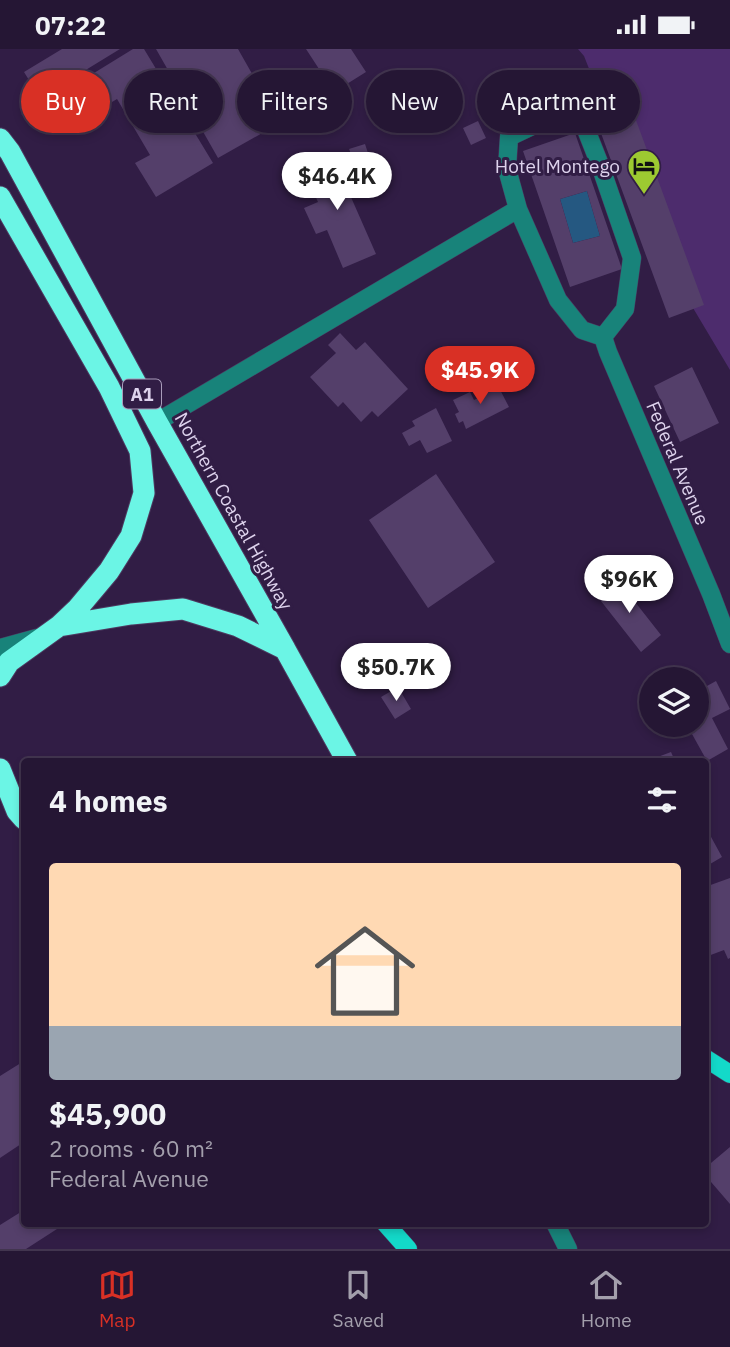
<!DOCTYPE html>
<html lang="en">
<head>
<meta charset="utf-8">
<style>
  body { margin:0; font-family:"IBM Plex Sans",sans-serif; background:#312340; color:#f1f3f6; height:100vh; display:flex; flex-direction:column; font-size:26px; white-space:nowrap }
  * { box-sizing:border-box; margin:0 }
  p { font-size:23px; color:#a39fac }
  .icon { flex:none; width:38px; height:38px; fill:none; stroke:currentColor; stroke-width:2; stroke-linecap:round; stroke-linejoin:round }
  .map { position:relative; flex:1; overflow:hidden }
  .sheet { position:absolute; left:21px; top:709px; width:688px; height:469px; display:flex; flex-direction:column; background:#251634; border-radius:7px; box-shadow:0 4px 10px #0003,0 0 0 2px #42354f }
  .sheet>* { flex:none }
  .guide { position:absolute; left:21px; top:21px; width:690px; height:63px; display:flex; gap:14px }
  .tools { position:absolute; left:639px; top:618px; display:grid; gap:14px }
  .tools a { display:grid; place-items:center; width:70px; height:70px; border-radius:50%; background:#251634; box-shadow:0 4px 10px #0003,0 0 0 2px #42354f; font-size:35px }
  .price { position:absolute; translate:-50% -60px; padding:0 16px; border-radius:24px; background:#fff; color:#222; font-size:23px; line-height:46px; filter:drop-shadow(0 2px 4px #0008) }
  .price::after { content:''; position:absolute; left:50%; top:42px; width:21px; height:16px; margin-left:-10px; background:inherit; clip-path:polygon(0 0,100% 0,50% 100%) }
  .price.active { background:#d93025; color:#fff }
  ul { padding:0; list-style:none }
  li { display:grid; align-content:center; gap:14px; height:371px; padding:0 28px }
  li span { display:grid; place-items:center; height:217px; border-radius:7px; color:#555 }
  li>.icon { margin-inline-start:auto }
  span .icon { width:126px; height:126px; fill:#fffc; stroke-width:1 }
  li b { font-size:30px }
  h2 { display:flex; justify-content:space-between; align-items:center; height:84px; padding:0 28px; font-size:30px }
  .chip { padding:0 24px; border-radius:32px; background:#251634; box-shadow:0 4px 10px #0003,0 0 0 2px #42354f; font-size:24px; line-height:63px }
  .chip.active { background:#d93025; color:#fff }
  .status { display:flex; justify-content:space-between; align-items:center; height:49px; padding:0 35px; background:#251634; direction:ltr }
  .status svg { height:19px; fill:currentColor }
  .tab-bar { display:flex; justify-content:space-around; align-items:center; height:98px; border-top:2px solid #42354f; background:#251634; font-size:19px; color:#a39fac }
  .tab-bar a { display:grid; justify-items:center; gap:4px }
  .tab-bar .active { color:#d93025 }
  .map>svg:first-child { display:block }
</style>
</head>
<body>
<div class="status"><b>07:22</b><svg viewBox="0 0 49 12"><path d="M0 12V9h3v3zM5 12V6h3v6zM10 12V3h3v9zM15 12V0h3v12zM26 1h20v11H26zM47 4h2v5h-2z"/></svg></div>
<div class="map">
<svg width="730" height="1200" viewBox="0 0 730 1200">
  <rect width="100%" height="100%" fill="#311d45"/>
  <path fill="#4d2c6d" d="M578 0H730V321L665 212 584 7Z"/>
  <path fill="#255881" d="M587 142 600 187 573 194 560 150Z"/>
  <path fill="#543f6a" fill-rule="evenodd" d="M62 0H120L40 49 24 23Z
    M133 0H144L213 114 156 148 135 114 150 106 117 50 112 53 94 24Z
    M156 0H238L280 74 218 109Z
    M306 0H351L366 23 334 43Z
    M619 25 704 256 669 269 584 38Z
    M478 72 486 89 471 96 463 79Z
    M575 84 622 220 570 238 523 102ZM587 142 600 187 573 194 560 150Z
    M365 95 370 110 355 115 349 100Z
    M332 105 376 205 343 219 327 181 316 185 304 159 318 153 302 118Z
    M340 284 356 301 365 293 408 340 378 368 372 362 361 373 343 353 338 358 310 328 336 304 328 296Z
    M692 318 719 374 680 393 654 337Z
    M496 333 509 358 466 380 463 372 459 374 455 365 459 363 453 351 470 343 474 351 482 347 479 342Z
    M436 359 452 392 427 404 420 391 409 397 402 384 415 377 412 372Z
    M436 425 495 513 428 559 369 471Z
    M617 530 661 586 641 603 597 547Z
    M716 632 730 660 712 669 728 700 707 712 687 676H696V643Z
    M398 638 411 660 395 670 381 648Z
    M671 703 675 712H647Z
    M710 786 722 808 705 818V789Z
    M730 829V909L728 910 724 901 708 907 705 901V838Z
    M24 1012V1093L0 1109V1027Z
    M730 1098V1155L705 1126V1119Z
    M24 1161V1174H53L57 1180 26 1200H0V1176Z"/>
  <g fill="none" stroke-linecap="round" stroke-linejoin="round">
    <defs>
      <path id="minor" d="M549 69 585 78 600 116 632 209 625 260 603 288 582 281 558 251 518 160 507 120 509 88Z
        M603 288 608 303 711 545 730 595
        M157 373 518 160
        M0 599 37 589
        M555 1174 568 1200"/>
      <path id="major" d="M705 1009 730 1025
        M385 1174 408 1200"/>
      <path id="highway" d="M0 90 10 103 157 373 285 600
        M0 148 109 338 140 402 144 444 131 487 109 522 78 559 59 577
        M0 627 9 613 59 577 131 565 183 560 238 577 285 600 347 712
        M0 720 17 762 24 770"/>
    </defs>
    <use href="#minor" stroke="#4d3a60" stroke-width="19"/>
    <use href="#major" stroke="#4d3a60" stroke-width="19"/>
    <use href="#highway" stroke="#4d3a60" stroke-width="23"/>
    <use href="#minor" stroke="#18837a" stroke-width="18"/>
    <use href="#major" stroke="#13d9c9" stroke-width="18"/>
    <use href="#highway" stroke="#6bf5e5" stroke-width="21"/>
  </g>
  <defs>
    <symbol id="hotel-pin" viewBox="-11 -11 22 30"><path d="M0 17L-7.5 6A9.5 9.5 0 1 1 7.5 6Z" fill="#9dca31" stroke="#311d45"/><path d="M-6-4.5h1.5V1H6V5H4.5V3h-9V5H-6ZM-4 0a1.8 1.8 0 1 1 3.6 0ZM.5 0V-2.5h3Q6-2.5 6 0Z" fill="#111"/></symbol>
  </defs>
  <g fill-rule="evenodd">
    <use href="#hotel-pin" x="625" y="98" width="38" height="52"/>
  </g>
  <g text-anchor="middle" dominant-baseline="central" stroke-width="6" stroke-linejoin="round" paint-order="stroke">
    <rect fill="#311d45" stroke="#a99cba" stroke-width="2" x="123" y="330.5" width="38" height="29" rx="5"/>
    <g font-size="18" font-weight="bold" fill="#ddd2ec">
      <text x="142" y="345">A1</text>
    </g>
    <g font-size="19" fill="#ddd2ec" stroke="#311d45" text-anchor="end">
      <text x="620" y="117">Hotel Montego</text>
    </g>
    <g font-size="19" fill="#ddd2ec" stroke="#311d45">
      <text transform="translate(678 414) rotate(67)">Federal Avenue</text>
      <text transform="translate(234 462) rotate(61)">Northern Coastal Highway</text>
    </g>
  </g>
</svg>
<div class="tools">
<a><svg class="icon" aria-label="layers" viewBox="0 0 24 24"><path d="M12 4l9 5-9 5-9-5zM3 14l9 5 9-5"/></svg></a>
</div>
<b class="price" style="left:337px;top:163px">$46.4K</b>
<b class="price active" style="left:480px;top:357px">$45.9K</b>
<b class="price" style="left:629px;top:566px">$96K</b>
<b class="price" style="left:396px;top:654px">$50.7K</b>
<div class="guide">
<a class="chip active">Buy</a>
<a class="chip">Rent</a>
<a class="chip">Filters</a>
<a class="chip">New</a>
<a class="chip">Apartment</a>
</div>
<section class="sheet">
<h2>4 homes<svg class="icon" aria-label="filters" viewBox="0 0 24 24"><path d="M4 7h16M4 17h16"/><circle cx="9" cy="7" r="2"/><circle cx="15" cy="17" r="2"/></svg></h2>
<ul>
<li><span style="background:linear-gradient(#ffd9b3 75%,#9aa5b1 0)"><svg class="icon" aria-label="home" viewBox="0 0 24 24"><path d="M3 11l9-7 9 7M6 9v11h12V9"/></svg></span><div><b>$45,900</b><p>2 rooms · 60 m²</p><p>Federal Avenue</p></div></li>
</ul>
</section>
</div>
<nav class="tab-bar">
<a class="active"><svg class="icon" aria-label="map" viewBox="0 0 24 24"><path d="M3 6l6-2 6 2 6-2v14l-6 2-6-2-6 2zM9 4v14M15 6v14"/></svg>Map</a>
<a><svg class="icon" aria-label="saved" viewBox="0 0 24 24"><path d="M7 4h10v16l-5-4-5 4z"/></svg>Saved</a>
<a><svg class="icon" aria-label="home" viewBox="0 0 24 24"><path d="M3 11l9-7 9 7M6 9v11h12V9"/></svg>Home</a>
</nav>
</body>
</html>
